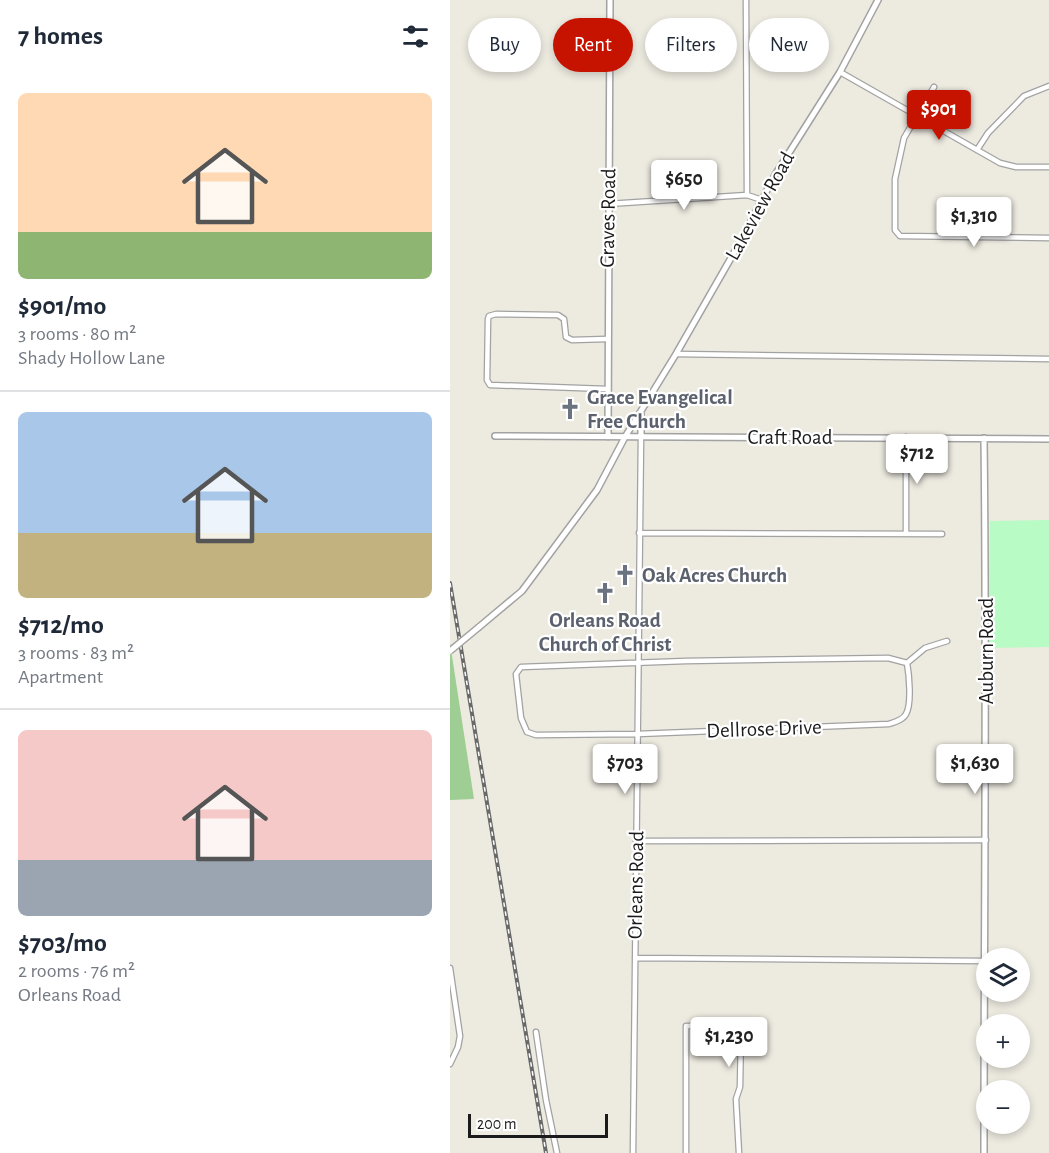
<!DOCTYPE html>
<html lang="en">
<head>
<meta charset="utf-8">
<style>
  body { margin:0; font-family:"Alegreya Sans",sans-serif; background:#f2f2f3; color:#1f2937; height:100vh; display:flex; flex-direction:column; font-size:22px; white-space:nowrap }
  * { box-sizing:border-box; margin:0 }
  p { font-size:20px; color:#747a83 }
  .icon { flex:none; width:33px; height:33px; fill:none; stroke:currentColor; stroke-width:2; stroke-linecap:round; stroke-linejoin:round }
  .map { position:relative; flex:1; overflow:hidden }
  .sheet { display:flex; flex-direction:column; background:#fff; width:450px }
  .sheet>* { flex:none }
  .top-card { position:absolute; left:18px; top:18px; width:490px; height:54px; display:flex; gap:12px }
  .buttons { position:absolute; left:526px; top:948px; display:grid; gap:12px }
  .buttons a { display:grid; place-items:center; width:54px; height:54px; border-radius:50%; background:#fff; box-shadow:0 3px 9px #0003; font-size:30px }
  .scale { position:absolute; left:18px; bottom:15px; width:140px; box-sizing:border-box; padding-left:6px; border:3px solid #1b1b1b; border-top:0; font-size:16px; line-height:21px; white-space:nowrap; color:#1b1b1b; -webkit-text-stroke:4px #fff; paint-order:stroke }
  .price { position:absolute; translate:-50% -51px; padding:0 14px; border-radius:6px; background:#fff; color:#222; font-size:20px; line-height:39px; filter:drop-shadow(0 2px 3px #0008) }
  .price::after { content:''; position:absolute; left:50%; top:36px; width:18px; height:14px; margin-left:-9px; background:inherit; clip-path:polygon(0 0,100% 0,50% 100%) }
  .price.active { background:#c61300; color:#fff }
  ul { padding:0; list-style:none }
  li { display:grid; align-content:center; gap:12px; height:318px; padding:0 18px }
  li+li { border-top:2px solid #e0e1e3 }
  li span { display:grid; place-items:center; height:186px; border-radius:9px; color:#555 }
  li>.icon { margin-inline-start:auto }
  span .icon { width:108px; height:108px; fill:#fffc; stroke-width:1 }
  li b { font-size:26px }
  h2 { display:flex; justify-content:space-between; align-items:center; height:72px; padding:0 18px; font-size:26px }
  .tag { padding:0 21px; border-radius:27px; background:#fff; box-shadow:0 3px 9px #0003; font-size:21px; line-height:54px }
  .tag.active { background:#c61300; color:#fff }
  main { display:flex; flex:1; min-height:0 }
  .map>svg:first-child { display:block }
</style>
</head>
<body>
<main>
<section class="sheet">
<h2>7 homes<svg class="icon" aria-label="filters" viewBox="0 0 24 24"><path d="M4 7h16M4 17h16"/><circle cx="9" cy="7" r="2"/><circle cx="15" cy="17" r="2"/></svg></h2>
<ul>
<li><span style="background:linear-gradient(#ffd9b3 75%,#8fb573 0)"><svg class="icon" aria-label="home" viewBox="0 0 24 24"><path d="M3 11l9-7 9 7M6 9v11h12V9"/></svg></span><div><b>$901/mo</b><p>3 rooms · 80 m²</p><p>Shady Hollow Lane</p></div></li>
<li><span style="background:linear-gradient(#a9c7e8 65%,#c2b280 0)"><svg class="icon" aria-label="home" viewBox="0 0 24 24"><path d="M3 11l9-7 9 7M6 9v11h12V9"/></svg></span><div><b>$712/mo</b><p>3 rooms · 83 m²</p><p>Apartment</p></div></li>
<li><span style="background:linear-gradient(#f6c9c9 70%,#9aa5b1 0)"><svg class="icon" aria-label="home" viewBox="0 0 24 24"><path d="M3 11l9-7 9 7M6 9v11h12V9"/></svg></span><div><b>$703/mo</b><p>2 rooms · 76 m²</p><p>Orleans Road</p></div></li>
</ul>
</section>
<div class="map">
<svg width="599" height="1153" viewBox="0 0 599 1153">
  <rect width="100%" height="100%" fill="#edeae0"/>
  <path fill="#9ece93" d="M0 643 24 799 0 800Z"/>
  <path fill="#b9fbc5" d="M599 520V647L538 648 540 521Z"/>
  <g fill="none" stroke-linecap="round" stroke-linejoin="round">
    <defs>
      <path id="minor" d="M296 0 297 195
        M390 72 550 163 566 167H599
        M484 87 454 138 445 179V230L450 236 599 238
        M527 150 538 133 574 96 599 86
        M158 204 297 195 312 200
        M226 354 599 359
        M157 389 40 385 37 380 38 319 39 316 46 314 108 315 114 319 116 337 122 340 157 339
        M456 437V534
        M189 533 492 534
        M457 663C459 674 462 704 456 714 453 720 445 722 439 724L188 734 86 735 77 732 71 718 66 674 71 667 236 661 438 658 457 663 475 648 497 641
        M186 841 536 840
        M185 958 534 961
        M0 968 10 1036 8 1047 0 1064
        M86 1032 96 1100 107 1153
        M183 1153 191 437
        M236 1153V1026C250 1026 281 1023 291 1031L290 1087 286 1099 289 1153"/>
      <path id="tertiary" d="M191 414V437
        M45 436 599 439
        M158 437 160 0
        M29 627 72 591 147 490 175 437 226 354 285 251 325 175 390 72 428 0
        M534 1153C534 915 537 676 534 438"/>
    </defs>
    <use href="#minor" stroke="#a2a2a2" stroke-width="7"/>
    <use href="#tertiary" stroke="#a2a2a2" stroke-width="8"/>
    <use href="#minor" stroke="#fff" stroke-width="4.5"/>
    <use href="#tertiary" stroke="#fff" stroke-width="5"/>
    <defs>
      <path id="rail" d="M0 583 96 1153"/>
    </defs>
    <use href="#rail" stroke="#696969" stroke-width="4"/>
    <use href="#rail" stroke="#fff" stroke-width="1.5" stroke-dasharray="4.5" stroke-linecap="butt"/>
    <defs>
      <path id="tertiary-bridge" d="M0 651 29 627"/>
    </defs>
    <use href="#tertiary-bridge" stroke="#a2a2a2" stroke-width="8" stroke-linecap="butt"/>
    <use href="#tertiary-bridge" stroke="#fff" stroke-width="5"/>
  </g>
  <defs>
    <symbol id="church-bare" viewBox="-9 -9 18 18"><path d="M-1.2-6h2.4v3.5h3.3v2.4h-3.3V6h-2.4V-.1h-3.3v-2.4h3.3Z" fill="#6b7280" stroke="#fff" stroke-width="2.5" paint-order="stroke"/></symbol>
  </defs>
  <g fill-rule="evenodd">
    <use href="#church-bare" x="105" y="394" width="30" height="30"/>
    <use href="#church-bare" x="160" y="560" width="30" height="30"/>
    <use href="#church-bare" x="140" y="578" width="30" height="30"/>
  </g>
  <g text-anchor="middle" dominant-baseline="central" stroke-width="4.5" stroke-linejoin="round" paint-order="stroke">
    <g font-size="21" fill="#1b1b1b" stroke="#fff">
      <text transform="translate(310 206) rotate(-61)">Lakeview Road</text>
      <text transform="translate(158 218) rotate(-89)">Graves Road</text>
      <text x="340" y="437">Craft Road</text>
      <text transform="translate(536 651) rotate(-90)">Auburn Road</text>
      <text transform="translate(314 729) rotate(-2)">Dellrose Drive</text>
      <text transform="translate(186 885) rotate(-89)">Orleans Road</text>
    </g>
    <g font-size="21" font-weight="bold" fill="#5b616d" stroke="#fff" text-anchor="start">
      <text x="137" y="397">Grace Evangelical<tspan x="137" dy="24">Free Church</tspan></text>
      <text x="192" y="575">Oak Acres Church</text>
      <text x="155" y="620" text-anchor="middle">Orleans Road<tspan x="155" dy="24">Church of Christ</tspan></text>
    </g>
  </g>
</svg>
<div class="buttons">
<a><svg class="icon" aria-label="layers" viewBox="0 0 24 24"><path d="M12 4l9 5-9 5-9-5zM3 14l9 5 9-5"/></svg></a>
<a>+</a>
<a>−</a>
</div>
<div class="scale">200 m</div>
<b class="price active" style="left:489px;top:141px">$901</b>
<b class="price" style="left:234px;top:211px">$650</b>
<b class="price" style="left:524px;top:248px">$1,310</b>
<b class="price" style="left:467px;top:485px">$712</b>
<b class="price" style="left:175px;top:795px">$703</b>
<b class="price" style="left:525px;top:795px">$1,630</b>
<b class="price" style="left:279px;top:1068px">$1,230</b>
<div class="top-card">
<a class="tag">Buy</a>
<a class="tag active">Rent</a>
<a class="tag">Filters</a>
<a class="tag">New</a>
</div>
</div>
</main>
</body>
</html>
